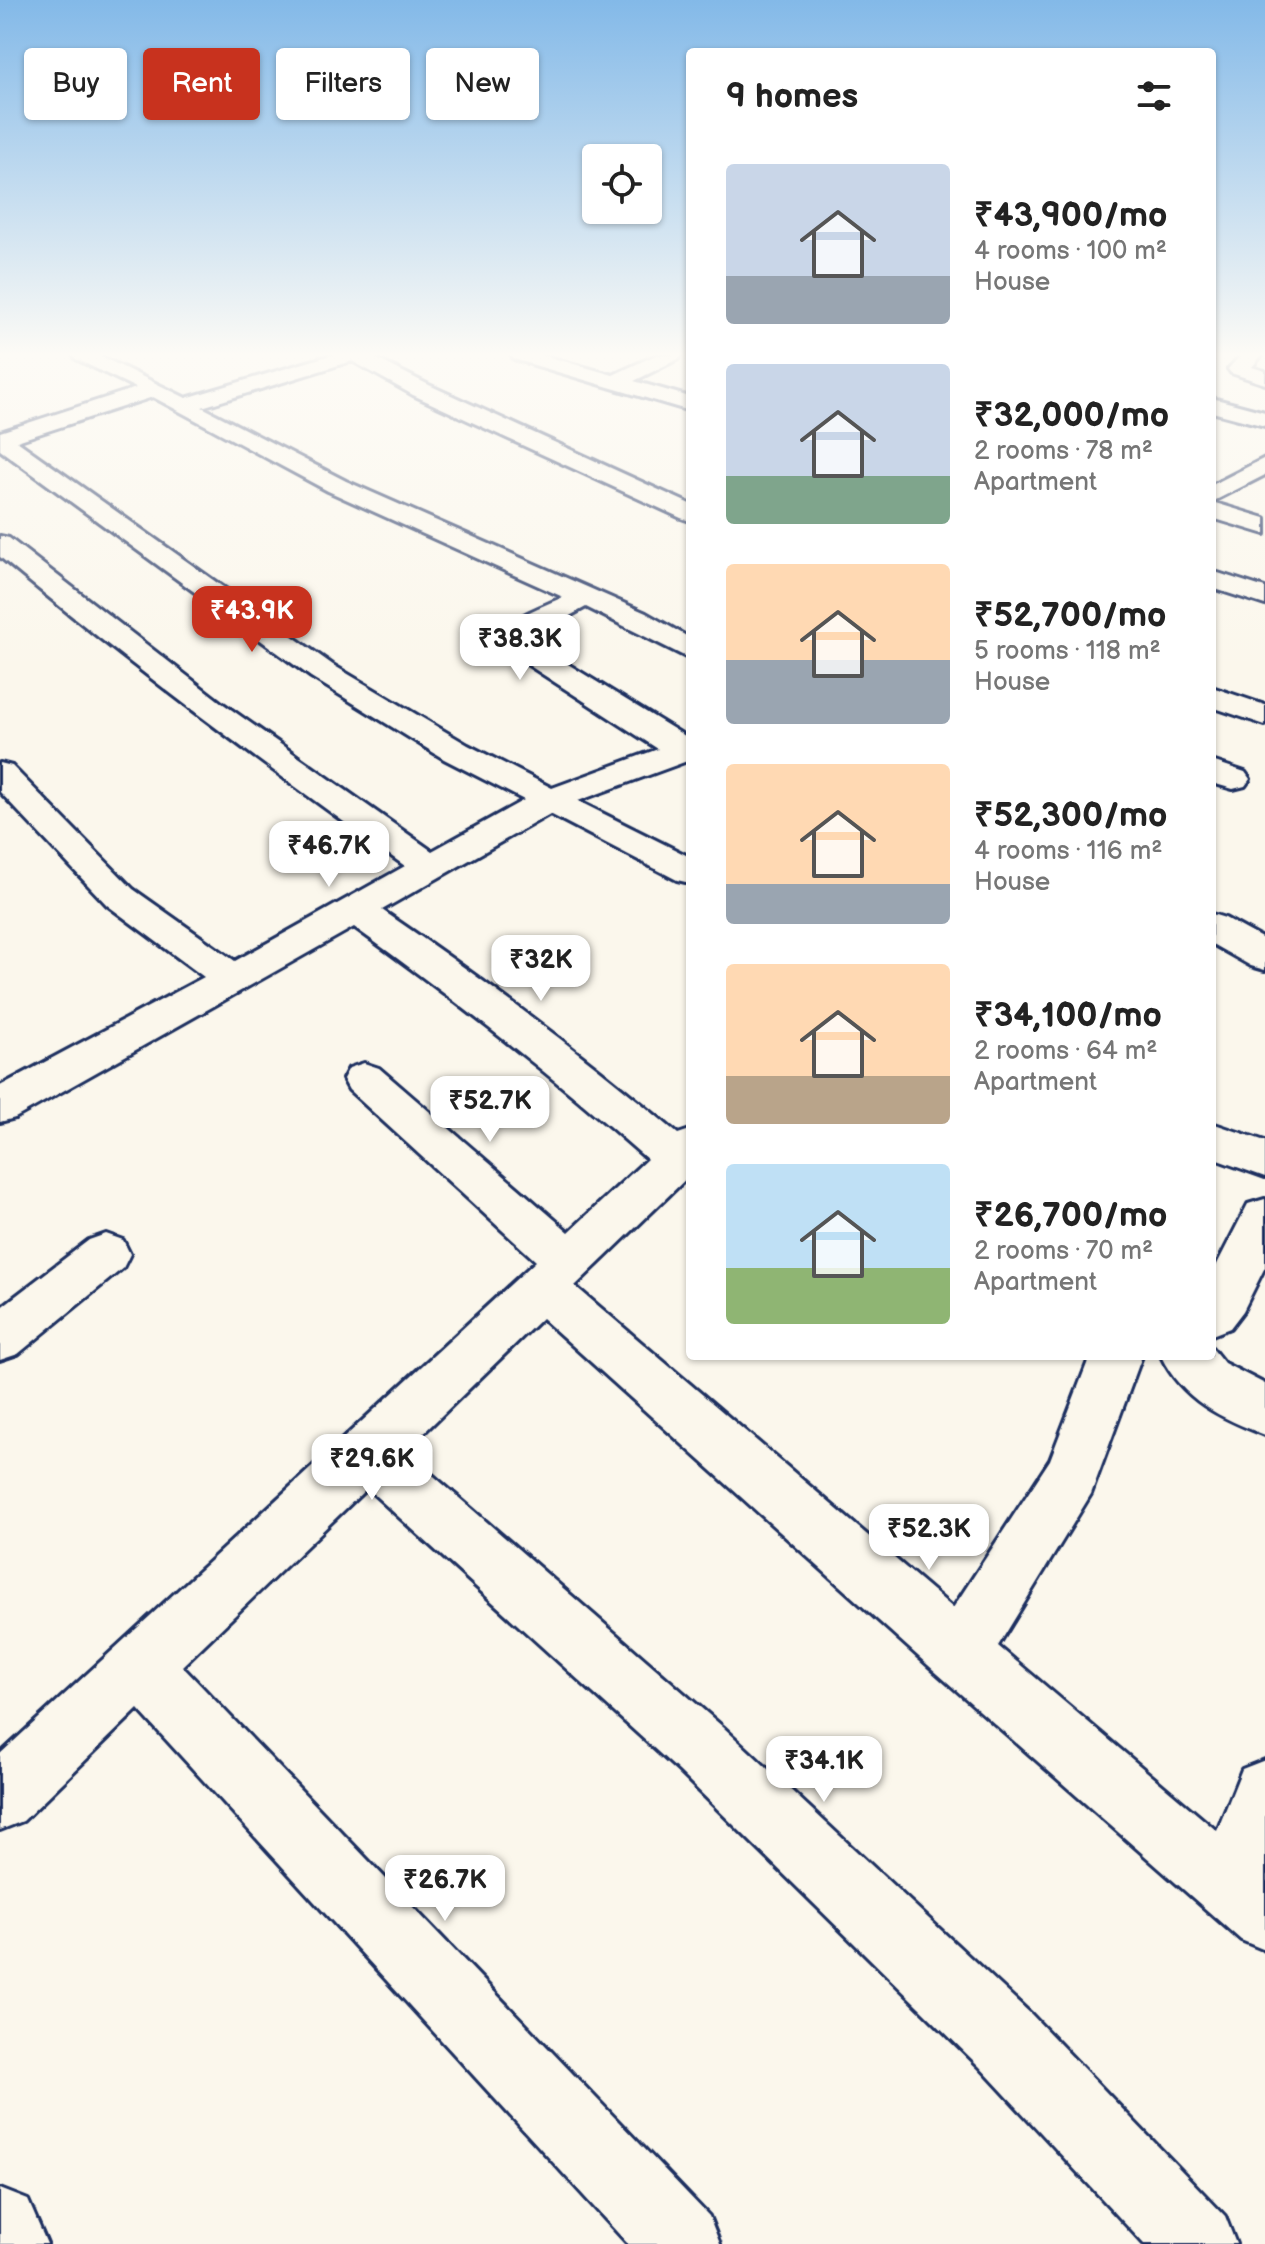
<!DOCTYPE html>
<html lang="en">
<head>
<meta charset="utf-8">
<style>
  body { margin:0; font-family:"Balsamiq Sans",sans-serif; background:#f2f2f2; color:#222; height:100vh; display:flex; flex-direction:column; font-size:30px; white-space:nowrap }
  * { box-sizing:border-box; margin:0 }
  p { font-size:26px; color:#767676 }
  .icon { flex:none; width:44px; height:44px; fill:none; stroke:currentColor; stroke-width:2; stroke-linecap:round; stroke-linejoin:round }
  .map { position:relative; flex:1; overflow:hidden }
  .panel { position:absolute; left:686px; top:48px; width:530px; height:1312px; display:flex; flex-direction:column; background:#fff; border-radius:8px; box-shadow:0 2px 6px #0004 }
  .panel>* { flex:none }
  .guide { position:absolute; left:24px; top:48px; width:542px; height:72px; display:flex; gap:16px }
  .buttons { position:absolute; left:582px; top:144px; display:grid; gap:16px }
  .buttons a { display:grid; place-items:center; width:80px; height:80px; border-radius:8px; background:#fff; box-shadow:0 2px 6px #0004; font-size:40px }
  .price { position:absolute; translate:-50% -68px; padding:0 18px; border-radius:16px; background:#fff; color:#222; font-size:26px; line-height:52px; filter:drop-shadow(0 2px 4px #0008) }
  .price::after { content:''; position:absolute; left:50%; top:48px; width:24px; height:18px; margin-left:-12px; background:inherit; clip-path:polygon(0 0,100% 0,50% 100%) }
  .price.current { background:#c8321e; color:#fff }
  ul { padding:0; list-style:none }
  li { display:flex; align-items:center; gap:24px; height:200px; padding:0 40px }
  li span { display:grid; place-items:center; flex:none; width:224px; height:160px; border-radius:8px; color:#555 }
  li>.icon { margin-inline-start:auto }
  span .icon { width:96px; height:96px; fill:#fffc; stroke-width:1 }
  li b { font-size:34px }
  h2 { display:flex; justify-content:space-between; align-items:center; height:96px; padding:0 40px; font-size:34px }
  .pill { padding:0 28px; border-radius:8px; background:#fff; box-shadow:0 2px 6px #0004; font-size:28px; line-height:72px }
  .pill.current { background:#c8321e; color:#fff }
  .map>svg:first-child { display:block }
</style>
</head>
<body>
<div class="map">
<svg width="1265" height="2244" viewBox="0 0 1265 2244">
  <rect width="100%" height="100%" fill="#fbf7ec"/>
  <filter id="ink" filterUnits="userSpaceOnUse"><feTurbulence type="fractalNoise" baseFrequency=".0125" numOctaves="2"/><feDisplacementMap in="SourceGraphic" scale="16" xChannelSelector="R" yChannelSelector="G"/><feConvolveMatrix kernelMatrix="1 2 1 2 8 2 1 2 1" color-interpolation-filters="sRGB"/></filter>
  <g filter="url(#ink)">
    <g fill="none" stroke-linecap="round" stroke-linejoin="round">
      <defs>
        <path id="minor" d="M73 355H98L186 398 331 355H369L429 385 690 504V521L681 518 413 395 352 361 202 407 346 481 646 613 690 638V659L586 607 527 639 690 739V760L578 801 690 857V883L677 880 550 814 382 910C485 980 583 1054 678 1134L690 1130V1175L575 1286 953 1608 1050 1460 1090 1356H1142L1091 1494 998 1646 1217 1831 1242 1769 1265 1760V1950L1241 1940 938 1674 542 1318 405 1451 723 1727 1031 2014 1225 2216 1236 2244H1144L979 2066 679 1771 367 1488 182 1666 709 2216 720 2244H628L138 1709 23 1821 0 1830V1754L536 1261 349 1090 343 1079 349 1068 364 1063 379 1068 569 1232 647 1159C553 1076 456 1000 354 927L15 1118 0 1122V1086L204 977 107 905 0 792V763L12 766 133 889 235 961 405 866C267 767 130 666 0 557V536L9 538 222 703 432 851 524 800 444 759 311 677 0 450V432L136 388 76 359ZM153 397 328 491 563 597C543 607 503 618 497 642L502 648 658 749 552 788 468 745 333 665 17 441Z
          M511 355H542L613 375 656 355H681L678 359 634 381 690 397V411L514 359Z
          M1241 355H1262L1252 367 1265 371V384L1231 373 1228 369Z
          M1212 398 1265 412V426L1212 412Z
          M1265 458V475L1212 502V485Z
          M1212 502 1265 518V534L1212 518Z
          M1212 571 1265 588V605L1212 588Z
          M1212 687 1265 705V725L1212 707Z
          M1212 761 1245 772 1250 779 1245 786 1233 789 1212 783Z
          M1212 914 1225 918 1265 940V970L1251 966 1212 944Z
          M1212 1123 1265 1141V1177L1212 1158Z
          M1265 1199V1267L1243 1311 1230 1328 1212 1335V1274L1248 1204Z
          M106 1234 123 1240 130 1254 123 1268 18 1354 0 1360V1308L89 1240Z
          M1212 1348 1224 1363 1265 1384V1435C1221 1418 1182 1400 1161 1356H1212Z
          M0 2189 28 2200 47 2244H0Z"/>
      </defs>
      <use href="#minor" stroke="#1b2f5e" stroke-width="6"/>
      <use href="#minor" fill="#fbf7ec" fill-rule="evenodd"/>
    </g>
  </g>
  <linearGradient id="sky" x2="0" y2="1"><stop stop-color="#83b9e8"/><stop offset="0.53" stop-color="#fdfbf6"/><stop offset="1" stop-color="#fdfbf6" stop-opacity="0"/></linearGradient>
  <rect width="1265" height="669" fill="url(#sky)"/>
</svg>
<div class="buttons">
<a><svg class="icon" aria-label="locate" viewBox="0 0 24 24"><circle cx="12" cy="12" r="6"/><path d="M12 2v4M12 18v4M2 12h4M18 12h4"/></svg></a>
</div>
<b class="price current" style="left:252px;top:654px">₹43.9K</b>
<b class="price" style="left:520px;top:682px">₹38.3K</b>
<b class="price" style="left:329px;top:889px">₹46.7K</b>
<b class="price" style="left:541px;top:1003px">₹32K</b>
<b class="price" style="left:490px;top:1144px">₹52.7K</b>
<b class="price" style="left:372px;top:1502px">₹29.6K</b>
<b class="price" style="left:929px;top:1572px">₹52.3K</b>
<b class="price" style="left:824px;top:1804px">₹34.1K</b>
<b class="price" style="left:445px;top:1923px">₹26.7K</b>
<div class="guide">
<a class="pill">Buy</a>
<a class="pill current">Rent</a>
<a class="pill">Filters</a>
<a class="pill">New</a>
</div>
<section class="panel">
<h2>9 homes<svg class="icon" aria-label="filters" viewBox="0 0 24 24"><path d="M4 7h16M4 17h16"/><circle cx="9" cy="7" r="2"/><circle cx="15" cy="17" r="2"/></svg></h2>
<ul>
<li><span style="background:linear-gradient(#c9d6e8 70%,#9aa5b1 0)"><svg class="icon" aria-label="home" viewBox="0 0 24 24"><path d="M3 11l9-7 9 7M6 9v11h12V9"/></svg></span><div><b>₹43,900/mo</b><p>4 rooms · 100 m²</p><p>House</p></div></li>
<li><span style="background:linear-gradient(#c9d6e8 70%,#7fa58c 0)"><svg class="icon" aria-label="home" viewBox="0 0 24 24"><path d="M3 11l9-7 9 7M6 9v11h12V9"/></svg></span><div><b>₹32,000/mo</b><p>2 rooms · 78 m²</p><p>Apartment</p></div></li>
<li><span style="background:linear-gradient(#ffd9b3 60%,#9aa5b1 0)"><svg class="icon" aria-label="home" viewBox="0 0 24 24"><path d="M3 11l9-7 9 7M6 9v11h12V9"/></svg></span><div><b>₹52,700/mo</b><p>5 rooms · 118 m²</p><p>House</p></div></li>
<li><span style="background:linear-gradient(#ffd9b3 75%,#9aa5b1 0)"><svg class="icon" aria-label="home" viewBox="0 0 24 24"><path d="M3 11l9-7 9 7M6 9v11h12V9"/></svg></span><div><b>₹52,300/mo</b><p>4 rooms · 116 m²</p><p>House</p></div></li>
<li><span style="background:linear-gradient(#ffd9b3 70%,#b9a48a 0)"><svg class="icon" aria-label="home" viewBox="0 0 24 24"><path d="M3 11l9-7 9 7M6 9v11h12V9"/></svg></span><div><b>₹34,100/mo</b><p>2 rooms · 64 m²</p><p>Apartment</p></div></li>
<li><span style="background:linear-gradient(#bfe0f5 65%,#8fb573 0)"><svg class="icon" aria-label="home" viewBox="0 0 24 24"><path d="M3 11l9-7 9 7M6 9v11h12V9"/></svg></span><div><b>₹26,700/mo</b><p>2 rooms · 70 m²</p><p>Apartment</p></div></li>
</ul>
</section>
</div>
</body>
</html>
